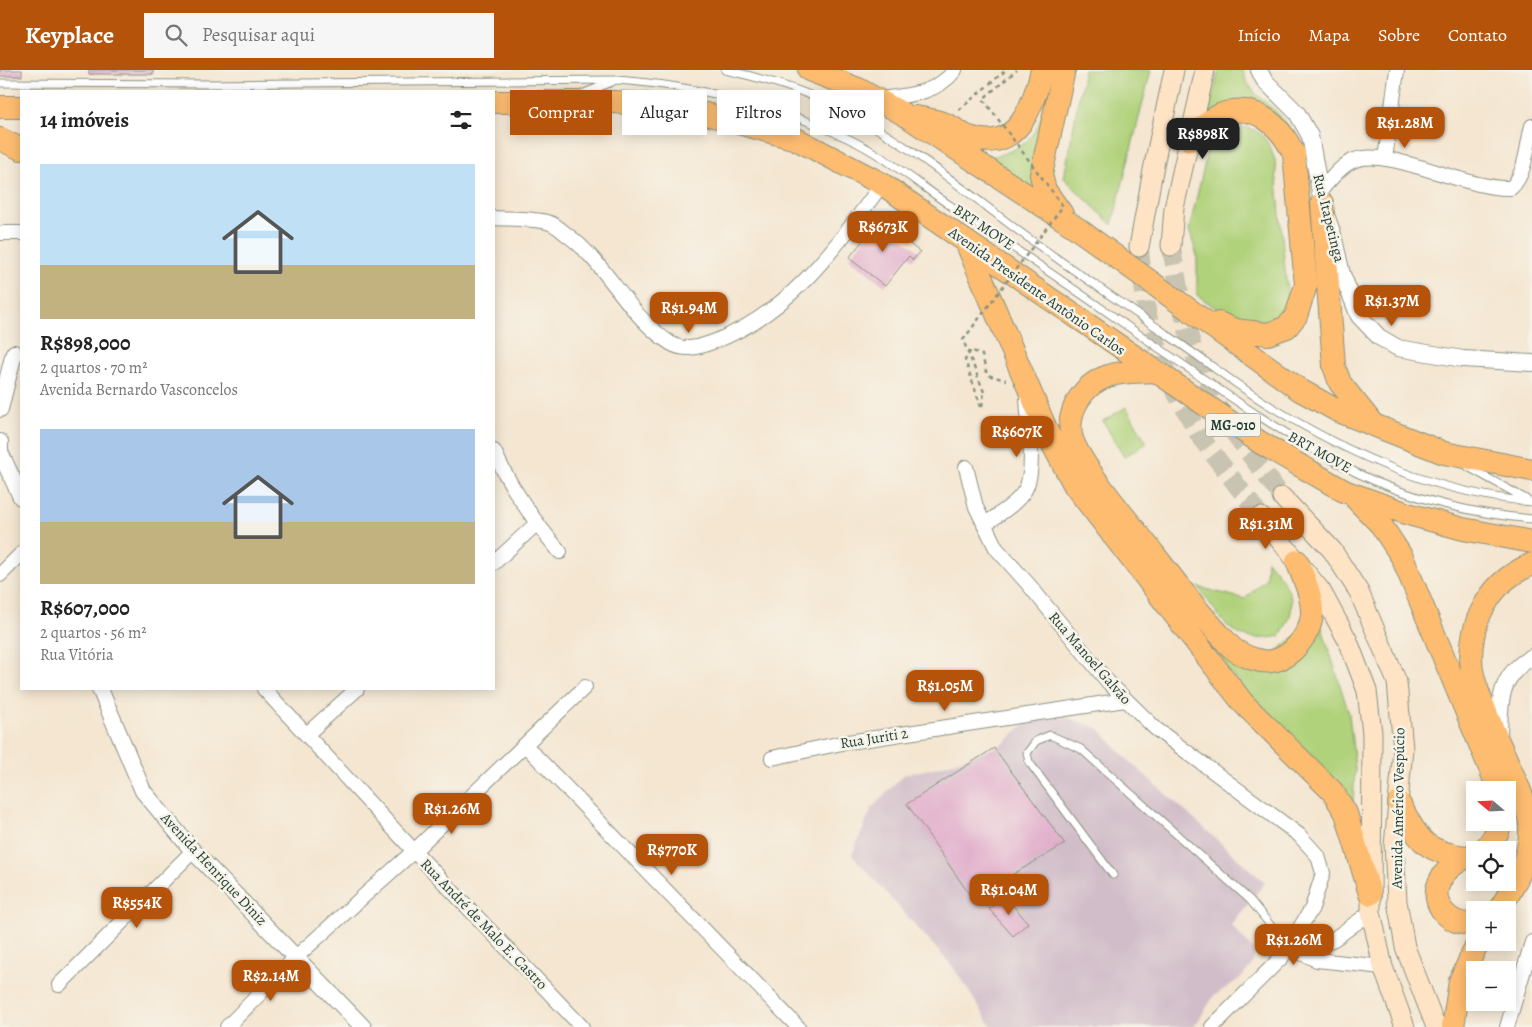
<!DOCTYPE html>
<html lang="pt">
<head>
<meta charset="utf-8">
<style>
  body { margin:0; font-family:Alegreya,serif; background:#f6f6f6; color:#222; height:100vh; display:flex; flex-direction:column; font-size:19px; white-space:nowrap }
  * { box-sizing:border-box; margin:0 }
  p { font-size:16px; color:#767676 }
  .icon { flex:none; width:28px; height:28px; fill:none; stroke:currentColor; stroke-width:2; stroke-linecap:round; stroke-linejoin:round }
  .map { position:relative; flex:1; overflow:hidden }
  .panel { position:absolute; left:20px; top:20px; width:475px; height:600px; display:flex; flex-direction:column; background:#fff; border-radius:0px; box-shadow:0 2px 12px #0003 }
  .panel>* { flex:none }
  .banner { position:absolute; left:510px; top:20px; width:475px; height:45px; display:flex; gap:10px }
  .needle { width:32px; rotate:289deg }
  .fabs { position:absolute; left:1466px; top:711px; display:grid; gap:10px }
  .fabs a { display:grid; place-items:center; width:50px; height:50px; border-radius:0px; background:#fff; box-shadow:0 2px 12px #0003; font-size:25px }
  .price { position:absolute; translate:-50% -42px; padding:0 11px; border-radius:10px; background:#b45309; color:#fff; font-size:16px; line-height:32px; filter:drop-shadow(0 1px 2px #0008) }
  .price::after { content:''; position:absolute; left:50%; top:30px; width:15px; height:11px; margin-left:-8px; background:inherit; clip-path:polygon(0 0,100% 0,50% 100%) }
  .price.current { background:#222; color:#fff }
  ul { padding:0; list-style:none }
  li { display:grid; align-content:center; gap:10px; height:265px; padding:0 20px }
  li span { display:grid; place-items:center; height:155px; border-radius:0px; color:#555 }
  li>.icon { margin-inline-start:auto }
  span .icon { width:90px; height:90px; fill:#fffc; stroke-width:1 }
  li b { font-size:21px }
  h2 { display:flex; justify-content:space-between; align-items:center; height:60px; padding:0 20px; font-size:21px }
  .tag { padding:0 18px; border-radius:0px; background:#fff; box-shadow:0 2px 12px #0003; font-size:18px; line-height:45px }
  .tag.current { background:#b45309; color:#fff }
  header { display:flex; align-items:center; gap:30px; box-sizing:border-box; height:70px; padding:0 25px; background:#b45309; color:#fff }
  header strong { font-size:24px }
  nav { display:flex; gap:28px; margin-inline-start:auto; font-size:18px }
  .search { width:350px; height:45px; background:#f6f6f6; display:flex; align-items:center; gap:12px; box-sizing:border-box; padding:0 18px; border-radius:0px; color:#767676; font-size:19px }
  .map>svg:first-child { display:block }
</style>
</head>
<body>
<header>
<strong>Keyplace</strong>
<div class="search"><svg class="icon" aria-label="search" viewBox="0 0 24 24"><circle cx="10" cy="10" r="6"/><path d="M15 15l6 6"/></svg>Pesquisar aqui</div>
<nav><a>Início</a><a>Mapa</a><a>Sobre</a><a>Contato</a></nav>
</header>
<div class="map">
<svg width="1532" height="957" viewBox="0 0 1532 957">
  <rect width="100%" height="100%" fill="#f7f3e8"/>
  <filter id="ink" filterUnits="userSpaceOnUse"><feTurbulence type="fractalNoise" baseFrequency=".02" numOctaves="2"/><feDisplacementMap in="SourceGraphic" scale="10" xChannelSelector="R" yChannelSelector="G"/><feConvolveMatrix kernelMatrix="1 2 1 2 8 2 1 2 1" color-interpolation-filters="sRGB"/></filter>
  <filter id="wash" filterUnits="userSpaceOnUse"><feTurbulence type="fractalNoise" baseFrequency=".0096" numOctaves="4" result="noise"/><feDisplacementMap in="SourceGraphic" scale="20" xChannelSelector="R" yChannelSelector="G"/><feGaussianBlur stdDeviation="1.12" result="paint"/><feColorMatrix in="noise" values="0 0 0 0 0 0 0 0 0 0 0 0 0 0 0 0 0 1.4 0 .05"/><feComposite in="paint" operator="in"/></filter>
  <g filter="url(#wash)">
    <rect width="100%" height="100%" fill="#f4e6d1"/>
    <path fill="#d1bdc9" d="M1062 646 1098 658 1127 689 1265 813 1231 855 1254 881V890L1251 896 1242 907 1214 926 1194 957H992L953 897 852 785 872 738 903 705 938 697 994 678 1003 674 1028 651Z"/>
    <path fill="#b0d27a" stroke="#688857" d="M1084 0H1151L1112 155 1064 108Z
      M1219 0H1242C1252 32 1277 34 1290 60L1285 56 1208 45Z
      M1049 16 1037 122 987 88C1036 77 1038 61 1049 16Z
      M1238 56C1263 60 1266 67 1275 90L1288 232 1284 243 1274 254H1239L1197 225V185L1189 160 1209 75 1219 61Z
      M1126 337 1147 373 1124 387 1103 351Z
      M1267 490C1290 518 1302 532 1280 566 1230 576 1225 552 1198 517L1245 529 1266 508Z
      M1319 548 1349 644 1355 698 1353 735 1244 619 1222 593 1218 584 1243 597 1254 599Z"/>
    <g id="blocks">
      <path fill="#e0acca" d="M0 0H22V6H0Z
        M89 0H153V4H89Z
        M879 150 920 182 913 190 909 186 885 216 849 188Z
        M994 678 1065 774 972 828 907 734Z
        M1005 826 1028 853 1013 866 989 839Z"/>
    </g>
  </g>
  <g filter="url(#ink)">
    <use href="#blocks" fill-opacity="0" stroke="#8a9282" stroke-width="1"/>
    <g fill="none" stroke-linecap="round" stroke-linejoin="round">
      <path stroke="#c9c4b2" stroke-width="19" stroke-dasharray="19 9" stroke-linecap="butt" d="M1171 176C1179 219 1185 262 1201 302 1218 348 1254 388 1282 427
        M1139 177 1147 244 1169 310 1201 368 1261 447"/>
      <defs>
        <path id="service" d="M725 0C762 8 797 18 831 34 896 64 959 116 1016 159 1066 196 1118 230 1169 266 1203 289 1237 316 1272 337 1353 387 1437 423 1532 432
          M0 13 208 14 617 10C696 16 774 34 847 68 884 85 917 113 951 136 1020 181 1088 229 1156 276 1221 321 1286 367 1357 403 1410 429 1474 444 1532 449
          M582 24 612 12
          M1468 397 1526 429
          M1113 805 1029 692 1027 683 1036 671 1050 665 1081 679 1250 830 1288 877"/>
        <path id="minor" d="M879 29C906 26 937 24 955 0
          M1385 89 1397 0
          M1321 120C1330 110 1342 94 1355 90 1389 77 1467 120 1511 118 1526 104 1527 75 1532 56
          M494 148C509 149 536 148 550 153 556 155 561 160 566 164 607 193 627 245 670 273 684 282 699 277 713 272 789 244 836 177 882 114
          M0 163H21
          M494 381C510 418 534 451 560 482
          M966 397 976 437 996 478 1029 515 1108 612 1156 659 1299 765 1318 786 1323 803 1312 838 1282 887 1212 957
          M984 455C997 445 1016 435 1025 420 1037 399 1027 349 1027 324
          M494 493 536 454
          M0 505 21 484
          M264 619 414 781 582 957
          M307 664 357 619
          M525 675 798 957
          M772 688 842 673 1125 630
          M1288 877 1317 890 1383 897
          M1289 877 1324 873 1334 869 1371 842
          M59 915 193 781
          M227 957 296 887 414 781 585 617
          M1507 957 1532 872"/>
        <path id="tertiary" d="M1259 0 1264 10 1297 43 1310 66 1322 133 1333 165 1342 204 1359 246 1379 267 1398 278 1463 289 1532 293
          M0 339 14 283
          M0 372V382L21 427
          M100 619 143 721 193 781 363 957
          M1499 667C1500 632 1498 606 1532 587"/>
        <path id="secondary" d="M1171 176 1174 138 1205 0
          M1139 177 1154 95 1174 0
          M1282 427 1332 480 1359 522 1397 612 1403 679 1394 776 1397 831 1405 877 1436 957
          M1261 447 1321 521 1348 571 1367 621 1372 663 1371 842 1383 897 1405 957"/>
        <path id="trunk" d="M809 0 858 19 905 45 1075 157 1300 320 1336 340 1444 383 1532 400
          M494 32H614L665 36 706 44 796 69 882 114 1261 373 1344 421 1408 444 1463 459 1532 472
          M0 37H21
          M915 47C925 49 936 50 945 54 954 57 960 64 969 67 1018 84 1033 36 1042 0
          M0 69 21 79
          M1190 70C1199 61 1209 50 1220 45 1254 30 1281 56 1294 84L1306 215 1296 246 1287 257 1268 264 1235 260 1219 253
          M1322 133 1334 296 1340 313 1372 353
          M1062 144 1045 120 1041 105 1064 0
          M966 172 1053 375 1075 416 1243 633 1332 721 1346 743 1370 824
          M1153 301C1139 302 1122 301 1108 306 1084 314 1067 339 1071 365 1077 393 1134 457 1153 483 1175 511 1195 539 1220 565 1225 570 1230 577 1236 581 1247 587 1259 593 1272 591 1292 588 1310 564 1312 545 1313 526 1303 508 1297 491
          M1356 429 1381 455 1402 487 1499 720
          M1399 733C1420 771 1422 781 1466 787
          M1484 780 1498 762 1500 752
          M1475 784C1461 789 1445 798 1439 813 1429 835 1452 858 1475 853
          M1499 840C1514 817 1532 783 1530 755 1529 741 1522 725 1516 712 1502 678 1484 644 1474 609 1468 590 1472 560 1481 542 1493 518 1507 505 1532 494
          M1453 957 1460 911 1478 872"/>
      </defs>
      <use href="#service" stroke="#8a9282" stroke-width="9"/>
      <use href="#minor" stroke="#8a9282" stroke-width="16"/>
      <use href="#tertiary" stroke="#8a9282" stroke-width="18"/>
      <use href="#secondary" stroke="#8a9282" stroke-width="21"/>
      <use href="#trunk" stroke="#8a9282" stroke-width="24"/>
      <path stroke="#8a9282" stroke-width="2.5" stroke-dasharray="4 4" stroke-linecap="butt" d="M959 40 1006 0
        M982 336 984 322
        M981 337 965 290 971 280 982 285 987 305 1006 310"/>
      <use href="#service" stroke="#fff" stroke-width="7"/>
      <use href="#minor" stroke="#fff" stroke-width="14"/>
      <use href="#tertiary" stroke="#fff" stroke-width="16"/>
      <use href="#secondary" stroke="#fee4c5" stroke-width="19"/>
      <use href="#trunk" stroke="#fdbc6f" stroke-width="22"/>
      <path stroke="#8a9282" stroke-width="2.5" stroke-dasharray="4 4" stroke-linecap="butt" d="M984 322 963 270 1063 136 983 29 1017 0"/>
    </g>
  </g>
  <g text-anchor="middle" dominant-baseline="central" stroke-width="5" stroke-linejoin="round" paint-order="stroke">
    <rect fill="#f7f3e8" stroke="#60746a" stroke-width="1" x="1205.5" y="343.5" width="55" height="23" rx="4"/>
    <g font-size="14" font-weight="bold" fill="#1f3d34">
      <text x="1233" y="355">MG-010</text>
    </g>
    <g font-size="15" fill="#1f3d34" stroke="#f7f3e8">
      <text transform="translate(1329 148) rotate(76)">Rua Itapetinga</text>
      <text transform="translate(984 157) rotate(34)">BRT MOVE</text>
      <text transform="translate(1037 221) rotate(35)">Avenida Presidente Antônio Carlos</text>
      <text transform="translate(1320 382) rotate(29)">BRT MOVE</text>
      <text transform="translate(1090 588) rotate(49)">Rua Manoel Galvão</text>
      <text transform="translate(874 668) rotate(-9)">Rua Juriti 2</text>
      <text transform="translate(1398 738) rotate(-89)">Avenida Américo Vespúcio</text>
      <text transform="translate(214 799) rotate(47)">Avenida Henrique Diniz</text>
      <text transform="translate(484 854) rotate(46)">Rua André de Malo E. Castro</text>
    </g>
  </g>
</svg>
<div class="fabs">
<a><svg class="needle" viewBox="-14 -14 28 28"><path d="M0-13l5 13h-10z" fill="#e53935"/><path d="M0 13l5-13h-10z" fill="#767676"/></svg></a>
<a><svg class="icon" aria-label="locate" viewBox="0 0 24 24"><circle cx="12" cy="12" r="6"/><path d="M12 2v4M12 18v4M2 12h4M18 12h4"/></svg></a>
<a>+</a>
<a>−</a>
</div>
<b class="price" style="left:1405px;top:79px">R$1.28M</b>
<b class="price current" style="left:1203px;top:90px">R$898K</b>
<b class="price" style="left:883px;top:183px">R$673K</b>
<b class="price" style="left:1392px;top:257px">R$1.37M</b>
<b class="price" style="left:689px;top:264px">R$1.94M</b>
<b class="price" style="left:1017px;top:388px">R$607K</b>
<b class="price" style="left:1266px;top:480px">R$1.31M</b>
<b class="price" style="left:945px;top:642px">R$1.05M</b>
<b class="price" style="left:452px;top:765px">R$1.26M</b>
<b class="price" style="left:672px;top:806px">R$770K</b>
<b class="price" style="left:1009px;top:846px">R$1.04M</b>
<b class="price" style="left:137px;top:859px">R$554K</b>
<b class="price" style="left:1294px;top:896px">R$1.26M</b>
<b class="price" style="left:271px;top:932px">R$2.14M</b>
<div class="banner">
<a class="tag current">Comprar</a>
<a class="tag">Alugar</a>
<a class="tag">Filtros</a>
<a class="tag">Novo</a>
</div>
<section class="panel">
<h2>14 imóveis<svg class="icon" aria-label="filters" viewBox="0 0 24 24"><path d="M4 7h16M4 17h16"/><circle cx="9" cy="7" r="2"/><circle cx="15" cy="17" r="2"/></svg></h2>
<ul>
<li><span style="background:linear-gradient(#bfe0f5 65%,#c2b280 0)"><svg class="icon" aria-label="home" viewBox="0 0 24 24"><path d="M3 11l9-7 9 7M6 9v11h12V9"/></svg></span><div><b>R$898,000</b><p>2 quartos · 70 m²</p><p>Avenida Bernardo Vasconcelos</p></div></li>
<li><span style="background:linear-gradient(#a9c7e8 60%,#c2b280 0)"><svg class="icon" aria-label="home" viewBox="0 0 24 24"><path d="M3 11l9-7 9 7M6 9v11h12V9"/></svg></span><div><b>R$607,000</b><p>2 quartos · 56 m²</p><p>Rua Vitória</p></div></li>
</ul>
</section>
</div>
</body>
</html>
